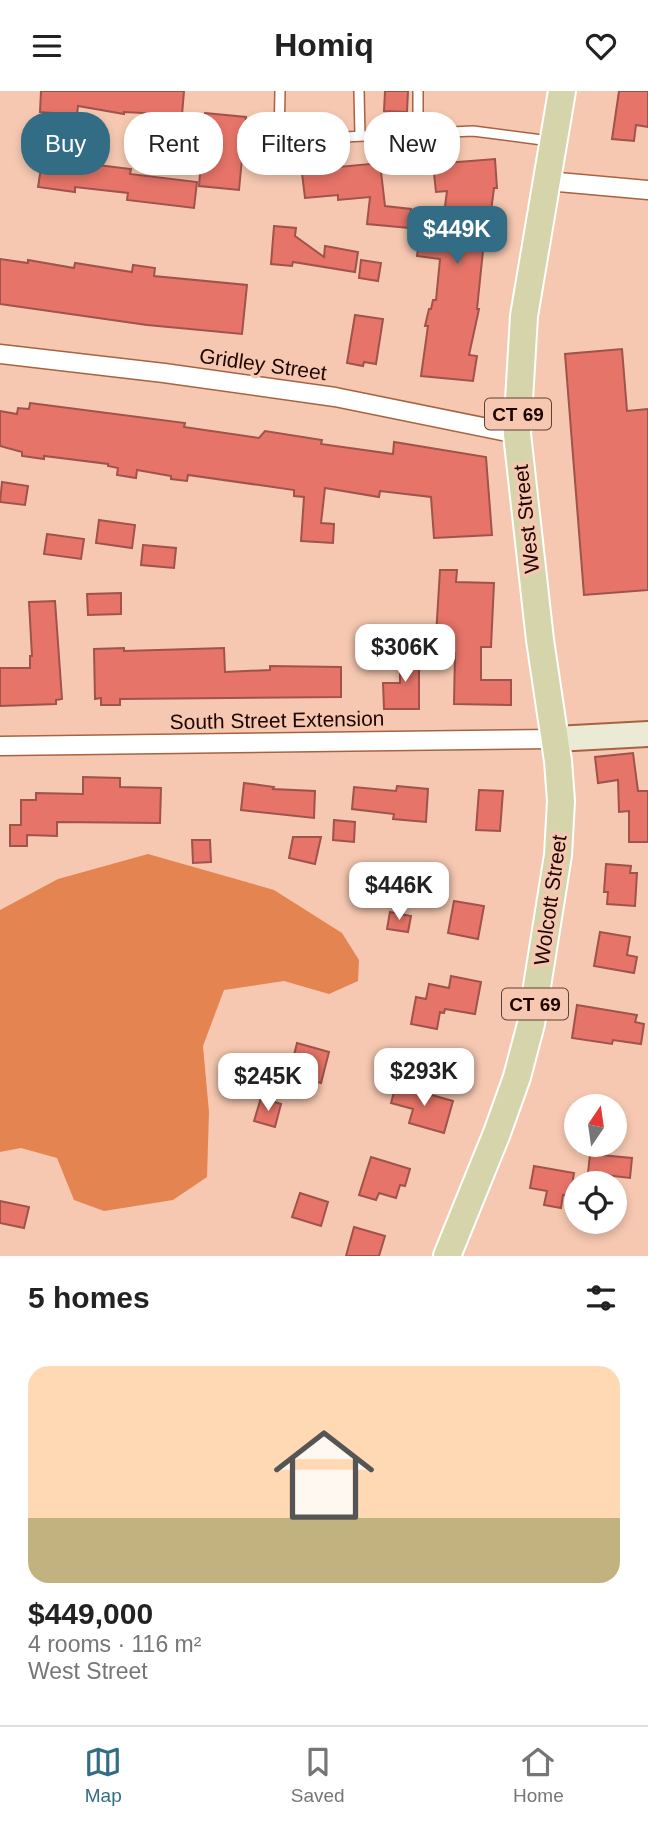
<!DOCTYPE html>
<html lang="en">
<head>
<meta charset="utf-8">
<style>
  body { margin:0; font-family:Arial,sans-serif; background:#f2f2f2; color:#222; height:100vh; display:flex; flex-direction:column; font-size:26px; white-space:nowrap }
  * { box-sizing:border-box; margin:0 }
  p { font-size:23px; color:#767676 }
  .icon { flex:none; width:38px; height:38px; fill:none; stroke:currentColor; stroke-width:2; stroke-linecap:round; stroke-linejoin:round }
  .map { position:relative; height:1165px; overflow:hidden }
  .details { display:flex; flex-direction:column; background:#fff; flex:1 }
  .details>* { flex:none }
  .guide { position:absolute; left:21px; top:21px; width:607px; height:63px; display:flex; gap:14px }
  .needle { width:46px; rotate:13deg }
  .fabs { position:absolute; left:564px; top:1003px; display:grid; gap:14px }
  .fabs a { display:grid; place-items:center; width:63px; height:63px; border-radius:50%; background:#fff; box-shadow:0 4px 10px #0003; font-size:35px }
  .price { position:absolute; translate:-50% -60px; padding:0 16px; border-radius:14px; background:#fff; color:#222; font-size:23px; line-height:46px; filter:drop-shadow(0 2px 4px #0008) }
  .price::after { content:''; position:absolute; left:50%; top:42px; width:21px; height:16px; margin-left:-10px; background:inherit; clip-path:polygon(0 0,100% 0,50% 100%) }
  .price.active { background:#326d85; color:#fff }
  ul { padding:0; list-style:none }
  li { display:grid; align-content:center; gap:14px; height:371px; padding:0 28px }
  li+li { border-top:2px solid #e0e0e0 }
  li span { display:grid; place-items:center; height:217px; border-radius:21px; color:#555 }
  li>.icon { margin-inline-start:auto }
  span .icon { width:126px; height:126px; fill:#fffc; stroke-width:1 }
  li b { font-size:30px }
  h2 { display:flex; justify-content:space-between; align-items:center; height:84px; padding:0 28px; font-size:30px }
  .chip { padding:0 24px; border-radius:28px; background:#fff; box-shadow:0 4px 10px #0003; font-size:24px; line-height:63px }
  .chip.active { background:#326d85; color:#fff }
  header { display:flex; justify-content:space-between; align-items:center; height:91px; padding:0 28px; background:#fff; font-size:32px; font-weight:700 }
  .tab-bar { display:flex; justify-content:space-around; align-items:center; height:98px; border-top:2px solid #e0e0e0; background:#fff; font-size:19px; color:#767676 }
  .tab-bar a { display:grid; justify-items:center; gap:4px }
  .tab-bar .active { color:#326d85 }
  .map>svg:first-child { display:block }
</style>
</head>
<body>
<header><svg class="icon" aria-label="menu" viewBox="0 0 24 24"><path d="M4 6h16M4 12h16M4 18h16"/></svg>Homiq<svg class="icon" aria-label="heart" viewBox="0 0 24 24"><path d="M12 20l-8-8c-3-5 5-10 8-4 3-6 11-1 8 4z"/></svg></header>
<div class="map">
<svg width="648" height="1165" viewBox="0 0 648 1165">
  <rect width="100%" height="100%" fill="#f6c8b1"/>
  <path fill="#e48451" d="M148 763 274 799 342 842 359 869 358 890 329 903 284 890 224 899 203 955 209 1021 207 1086 173 1109 104 1120 74 1109 57 1067 21 1057 0 1061V819L58 788Z"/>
  <path fill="#e67468" stroke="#9f534b" stroke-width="2" d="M41 0H184L182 24 124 21V23L78 15 77 24 40 21Z
    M385 0H408L407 21 384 20Z
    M619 0H648V36L636 34 634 50 612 48Z
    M205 22 246 26 239 99 199 95Z
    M495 68 497 97H494L487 151 484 150 477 218H479L469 264 477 265 473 290 421 285 428 235H425L429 218H431L433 209H436L440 168 417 165 421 136 442 139 447 100 436 101 433 73Z
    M339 69V76L380 72 385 115 411 118 409 137 367 133 370 106 338 109V104L305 107 301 74Z
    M42 71 89 78V73L131 78 130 83 197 91 194 117 127 109 128 102 75 96V101L38 96Z
    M274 135 296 137 295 145 324 166 325 155 358 161 355 181 293 171 292 175 271 173Z
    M0 168 28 172V169L74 177 75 172 132 181 133 174 155 177 154 185 247 194 242 243 147 234 0 213Z
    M361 169 381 172 378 190 359 187Z
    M355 224 383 228 376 273 364 271 363 275 347 272Z
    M622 258 627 320 648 318V499L584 504 565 263Z
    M30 312 185 332 184 336 259 347 265 340 322 349 321 353 393 363 394 351 486 366 492 444 434 447 431 406 380 400 379 406 325 397 321 432 334 433 333 452 301 450 304 406 294 405V399L188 384 187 390 171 388V385L137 379 136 387 117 384 118 377 108 375V373L44 365V368L22 365V361L0 355V320L17 323 18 317 29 318Z
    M2 391 28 395 25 414 0 411Z
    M99 429 135 434 132 457 96 452Z
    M47 443 84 448 81 468 44 463Z
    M143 454 176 457 174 477 141 474Z
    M440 479H457L456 491 494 492 491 556H481V589H511V614L454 613 455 562 435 561Z
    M121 502V523L88 524 87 503Z
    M55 510 62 608 56 609V613L0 615V577H30V565H32L29 511Z
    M124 557V560L224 557 225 581 270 579V575L341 576V606L120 608V614H101V607L95 608 94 558Z
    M400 560H419V618H384L383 592H400Z
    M633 662 638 700H648V751H629V720L619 721 618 689 598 692 595 666Z
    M83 686 120 687V696L161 697 160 732 57 731V745L27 744V755H10V734H21V709H36V702L83 703Z
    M244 692 274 696 273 698 315 700 314 727 241 719Z
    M397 695 428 698 426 731 393 728 394 723 352 718 354 696 396 700Z
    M479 699 503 700 500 740 476 739Z
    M334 729 355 731 354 751 333 749Z
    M293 746H321L315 773 289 767Z
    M192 749H210L211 771 193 772Z
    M606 773 631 775 630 782H637L635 815 607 813 608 801H604Z
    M454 810 484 815 478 848 448 842Z
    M390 821 411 825 408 841 387 838Z
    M600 841 630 846 627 864 637 866 634 882 594 875Z
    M451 885 481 891 475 923 445 918 444 922 440 921 437 938 411 933 416 906 426 908 429 893 449 897Z
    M577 914 637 924 635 931 644 933 641 953 613 949 612 953 572 947Z
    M297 952 329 961 321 992 298 986 301 974 292 972Z
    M396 994 453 1010 444 1042 409 1032 413 1018 391 1012Z
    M261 1007 281 1013 275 1036 254 1030Z
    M590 1063 632 1067 630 1087 588 1082Z
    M371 1066 410 1078 405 1095 400 1094 396 1107 379 1102 376 1109 359 1104Z
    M534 1075 574 1082 570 1105 563 1104 561 1117 544 1114 547 1100 530 1097Z
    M300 1102 328 1111 321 1135 292 1126Z
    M0 1110 29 1116 24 1137 0 1132Z
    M354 1136 385 1145 379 1165H346Z"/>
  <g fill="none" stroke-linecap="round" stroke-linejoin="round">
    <defs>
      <path id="lane" d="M280 0 279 49 473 40 550 50
        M359 0 360 45
        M418 42V0"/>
      <path id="street" d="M547 90 648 99
        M0 263 164 282 335 306 517 343
        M0 655 555 648"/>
      <path id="secondary" d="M555 648 648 643"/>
      <path id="primary" d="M447 1165 497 1042 517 986 531 933 558 764 561 710 558 670 540 549 517 343 524 225 562 0"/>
    </defs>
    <use href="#lane" stroke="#a7633f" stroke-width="12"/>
    <use href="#street" stroke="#a7633f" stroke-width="21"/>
    <use href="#secondary" stroke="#a7633f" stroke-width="28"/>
    <use href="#primary" stroke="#fff" stroke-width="30"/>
    <use href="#lane" stroke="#fff" stroke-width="9"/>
    <use href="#street" stroke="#fff" stroke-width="18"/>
    <use href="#secondary" stroke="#eaead5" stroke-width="24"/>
    <use href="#primary" stroke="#d5d4aa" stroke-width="26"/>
  </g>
  <g text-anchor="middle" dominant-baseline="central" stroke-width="7" stroke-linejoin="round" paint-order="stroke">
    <g fill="#f6c8b1" stroke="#5f4035" stroke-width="2">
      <rect x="485" y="307.5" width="66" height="31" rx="5"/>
      <rect x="502" y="897.5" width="66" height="31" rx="5"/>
    </g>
    <g font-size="19" font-weight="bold" fill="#1e0500">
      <text x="518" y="323">CT 69</text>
      <text x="535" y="913">CT 69</text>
    </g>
    <g font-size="21" fill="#1e0500" stroke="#f6c8b1">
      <text transform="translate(263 273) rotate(8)">Gridley Street</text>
      <text transform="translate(526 428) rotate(-96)">West Street</text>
      <text transform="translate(277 629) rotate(-1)">South Street Extension</text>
      <text transform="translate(550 809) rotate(-82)">Wolcott Street</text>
    </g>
  </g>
</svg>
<div class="fabs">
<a><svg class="needle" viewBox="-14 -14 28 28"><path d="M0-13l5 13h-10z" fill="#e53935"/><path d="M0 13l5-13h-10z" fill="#767676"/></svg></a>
<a><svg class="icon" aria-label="locate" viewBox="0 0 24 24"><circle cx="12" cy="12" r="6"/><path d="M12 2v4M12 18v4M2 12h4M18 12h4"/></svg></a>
</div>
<b class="price active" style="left:457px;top:175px">$449K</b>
<b class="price" style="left:405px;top:593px">$306K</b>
<b class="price" style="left:399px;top:831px">$446K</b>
<b class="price" style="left:424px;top:1017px">$293K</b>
<b class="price" style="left:268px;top:1022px">$245K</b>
<div class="guide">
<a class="chip active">Buy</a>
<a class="chip">Rent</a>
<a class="chip">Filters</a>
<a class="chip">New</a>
</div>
</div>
<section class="details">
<h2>5 homes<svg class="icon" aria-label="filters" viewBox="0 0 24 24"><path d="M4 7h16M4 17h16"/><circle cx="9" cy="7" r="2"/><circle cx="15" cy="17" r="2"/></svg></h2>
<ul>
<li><span style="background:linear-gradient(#ffd9b3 70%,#c2b280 0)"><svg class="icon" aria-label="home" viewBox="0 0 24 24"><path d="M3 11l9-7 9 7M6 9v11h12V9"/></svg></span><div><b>$449,000</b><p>4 rooms · 116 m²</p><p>West Street</p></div></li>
</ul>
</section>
<nav class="tab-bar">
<a class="active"><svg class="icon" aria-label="map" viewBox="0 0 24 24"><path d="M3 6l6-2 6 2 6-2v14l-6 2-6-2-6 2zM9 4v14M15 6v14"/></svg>Map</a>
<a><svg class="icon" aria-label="saved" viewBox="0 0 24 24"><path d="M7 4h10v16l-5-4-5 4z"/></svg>Saved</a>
<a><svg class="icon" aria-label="home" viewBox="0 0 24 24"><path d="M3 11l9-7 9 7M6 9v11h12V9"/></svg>Home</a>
</nav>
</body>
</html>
